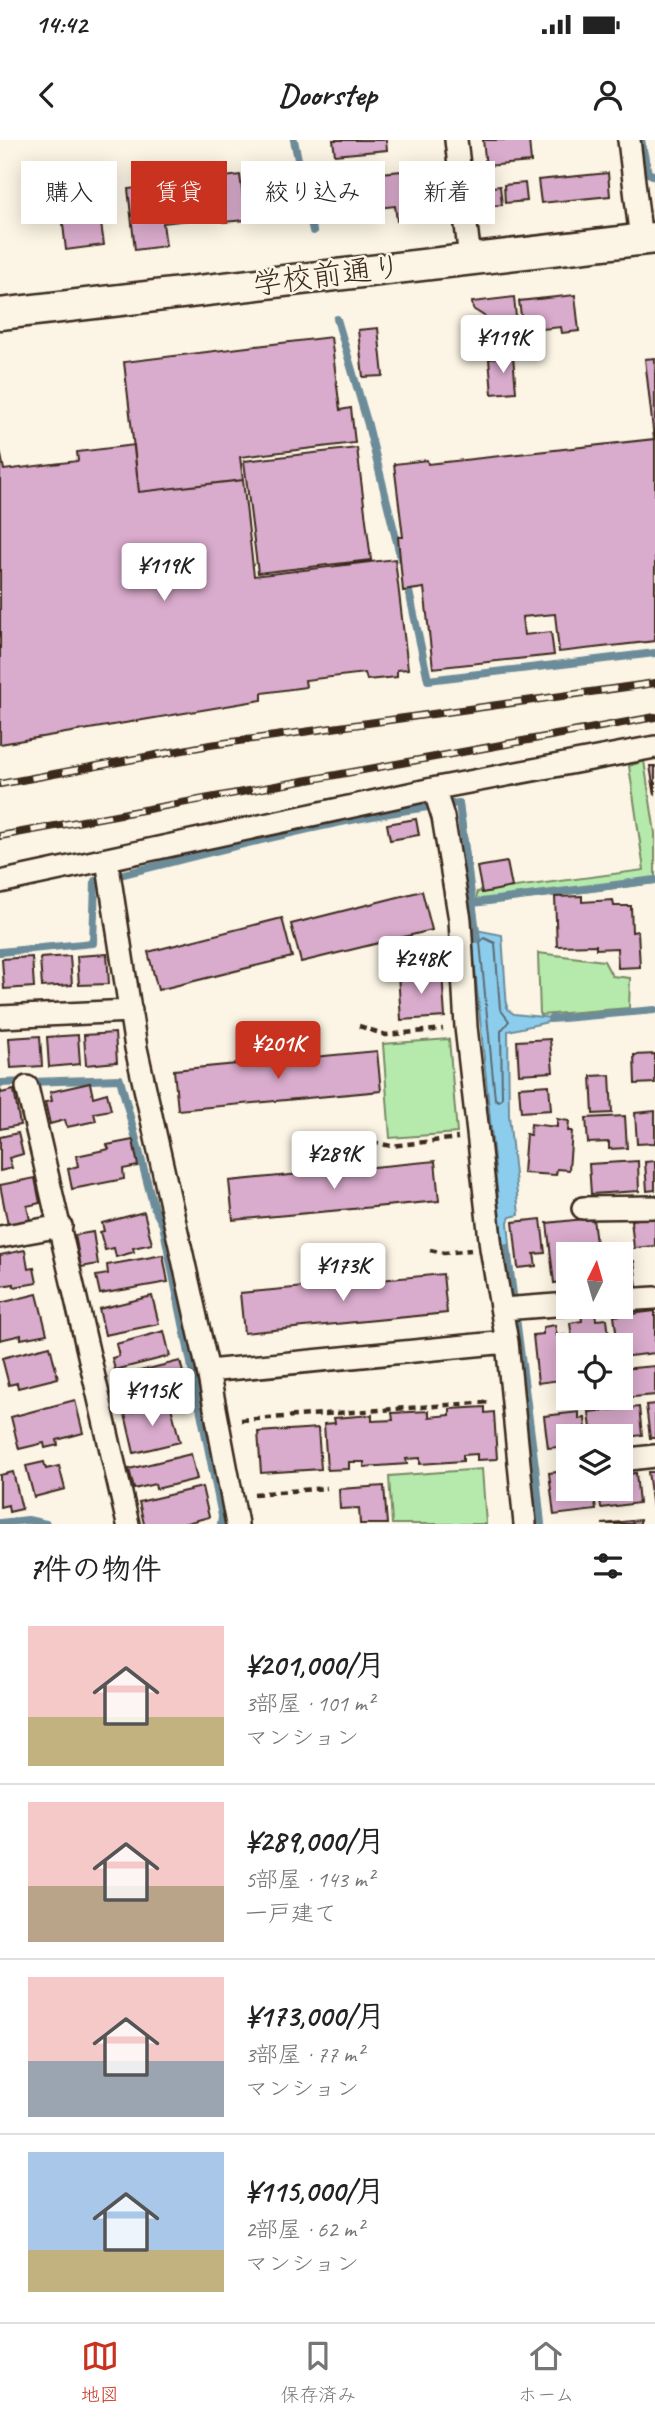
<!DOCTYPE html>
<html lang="ja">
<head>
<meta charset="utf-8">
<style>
  body { margin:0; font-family:Caveat,"Klee One",sans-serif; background:#f6f6f6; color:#222; height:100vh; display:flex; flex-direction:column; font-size:26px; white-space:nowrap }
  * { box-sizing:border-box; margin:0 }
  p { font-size:23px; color:#767676 }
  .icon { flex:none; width:38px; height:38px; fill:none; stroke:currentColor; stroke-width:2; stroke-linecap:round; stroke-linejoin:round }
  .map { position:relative; height:1384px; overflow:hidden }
  .sheet { display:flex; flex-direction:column; background:#fff; flex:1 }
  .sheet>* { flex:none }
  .top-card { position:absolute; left:21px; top:21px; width:614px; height:63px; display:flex; gap:14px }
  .needle { width:46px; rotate:5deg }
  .tools { position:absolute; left:556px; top:1102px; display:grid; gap:14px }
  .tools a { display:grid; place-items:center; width:77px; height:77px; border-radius:0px; background:#fff; box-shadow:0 4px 18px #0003; font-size:35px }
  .price { position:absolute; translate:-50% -60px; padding:0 16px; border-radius:7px; background:#fff; color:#222; font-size:23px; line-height:46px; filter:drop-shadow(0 2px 4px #0008) }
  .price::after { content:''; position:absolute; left:50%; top:42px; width:21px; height:16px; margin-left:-10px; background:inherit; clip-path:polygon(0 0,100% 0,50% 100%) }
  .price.current { background:#c8321e; color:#fff }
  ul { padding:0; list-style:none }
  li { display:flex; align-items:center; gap:21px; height:175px; padding:0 28px }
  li+li { border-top:2px solid #e0e0e0 }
  li span { display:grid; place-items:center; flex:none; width:196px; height:140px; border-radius:0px; color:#555 }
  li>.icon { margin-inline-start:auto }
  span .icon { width:84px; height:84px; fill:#fffc; stroke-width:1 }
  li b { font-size:30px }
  h2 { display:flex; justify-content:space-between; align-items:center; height:84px; padding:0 28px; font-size:30px }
  .pill { padding:0 24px; border-radius:0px; background:#fff; box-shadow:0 4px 18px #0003; font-size:24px; line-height:63px }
  .pill.current { background:#c8321e; color:#fff }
  .status { display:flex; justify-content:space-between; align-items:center; height:49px; padding:0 35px; background:#fff; direction:ltr }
  .status svg { height:19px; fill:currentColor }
  header { display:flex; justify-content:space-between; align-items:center; height:91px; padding:0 28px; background:#fff; font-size:32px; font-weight:800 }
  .tabs { display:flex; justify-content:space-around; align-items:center; height:98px; border-top:2px solid #e0e0e0; background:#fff; font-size:19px; color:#767676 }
  .tabs a { display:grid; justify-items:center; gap:4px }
  .tabs .current { color:#c8321e }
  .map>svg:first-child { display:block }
</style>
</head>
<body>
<div class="status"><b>14:42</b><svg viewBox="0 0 49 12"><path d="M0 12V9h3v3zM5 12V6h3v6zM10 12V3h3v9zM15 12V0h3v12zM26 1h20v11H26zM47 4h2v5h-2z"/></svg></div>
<header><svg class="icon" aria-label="back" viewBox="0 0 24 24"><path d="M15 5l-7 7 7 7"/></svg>Doorstep<svg class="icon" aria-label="person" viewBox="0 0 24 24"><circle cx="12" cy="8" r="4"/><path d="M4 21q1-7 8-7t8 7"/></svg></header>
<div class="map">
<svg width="655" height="1384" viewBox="0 0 655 1384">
  <rect width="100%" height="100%" fill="#fcf5e5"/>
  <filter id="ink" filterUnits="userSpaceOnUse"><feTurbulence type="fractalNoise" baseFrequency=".0143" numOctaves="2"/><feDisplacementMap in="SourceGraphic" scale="14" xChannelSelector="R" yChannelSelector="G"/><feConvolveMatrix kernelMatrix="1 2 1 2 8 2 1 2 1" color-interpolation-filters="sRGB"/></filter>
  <g filter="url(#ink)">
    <path fill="#b6eaac" stroke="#788a65" stroke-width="2" d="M644 621 655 693V743L476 765 477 752 644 730 629 626Z
      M538 813 604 821 612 836 630 838 629 868 540 875Z
      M449 899 457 993 390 998 383 904Z
      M482 1329 486 1384H392L389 1336Z"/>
    <path fill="#8ccded" stroke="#6c8c9a" stroke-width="2" d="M471 789 502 795 507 869 514 874 561 879 508 891 509 975 519 1075 510 1077 508 1082 511 1116 508 1119 504 1118Z"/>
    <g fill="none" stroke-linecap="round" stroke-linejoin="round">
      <path stroke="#5b6b71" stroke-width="2" d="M484 798 495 803 500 869 509 881 501 891 502 958 499 961 495 959 480 802Z"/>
      <path stroke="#6c8c9a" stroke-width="8" d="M294 0 313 91
        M641 0 648 33 655 36
        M337 179 368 285 401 419
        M407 442 428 540 655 513
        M473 763 655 740
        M0 812 93 803 95 741C215 712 336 677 459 663L477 799
        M551 879 655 870
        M0 943 120 939 154 1068 163 1085 222 1376 221 1384
        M507 1108 535 1326 541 1384
        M0 1383 28 1380 46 1384"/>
    </g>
    <path fill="#d9abcc" stroke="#3b2a1e" stroke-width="2" d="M333 0H386L387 10 335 15Z
      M483 0H529L531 22 486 26Z
      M273 27 275 46 291 44 293 74 251 78 246 30Z
      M425 29 430 78 397 81 395 66 360 70 357 35Z
      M608 33 610 56 541 63 538 40Z
      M240 35 246 80 223 82 222 76 163 83 166 106 135 110 128 49Z
      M525 43 527 61 505 63 504 45Z
      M500 46 502 65 475 67 473 49Z
      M97 54 104 105 66 110 60 59Z
      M575 155 579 191 562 193 561 187 523 191 519 161Z
      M514 157 517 187 506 188 505 180 492 181 473 169 472 162Z
      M378 188 383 236 363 237 358 190Z
      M331 197 340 270 351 268 355 303 240 317 243 340 139 352 124 222Z
      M513 216 516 252 492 254 489 219Z
      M655 218V501L559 512 555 474 522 477 524 495 551 492 554 515 433 528 424 448 403 451 398 397H403L394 324 427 320 428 324 654 299 645 219Z
      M134 305 139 352 243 340 254 436 395 419 408 529 397 530V537L367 540 365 533 305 540 306 547 262 553V560L0 604V310L4 330 78 321 77 312Z
      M357 308 371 420 258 433 244 321Z
      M650 626H655V656Z
      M416 679 419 695 390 700 387 684Z
      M507 722 512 747 482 753 477 727Z
      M422 751 432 790 301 822 291 784Z
      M582 756V762L613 760 614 766H631L632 792 638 791 640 827 618 828 617 808 596 809V805L557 806 555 757Z
      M282 778 292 817 158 850 148 812Z
      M107 814 109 844 79 845 77 816Z
      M70 816 72 845 42 847 40 818Z
      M32 817 34 847 4 849 2 819Z
      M442 832 445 877 401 880 398 834Z
      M115 893 117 922 86 925 84 895Z
      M78 895 80 924 49 927 47 897Z
      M40 896 42 926 11 928 9 898Z
      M550 899 553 932 519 934 517 901Z
      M377 911 381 951 178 970 174 930Z
      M655 914V943L635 944 634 915Z
      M610 935 612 973 593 974 591 936Z
      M90 943 93 957 107 953 111 970 94 973 96 981 67 987 65 980 50 984 45 962 52 961 50 952Z
      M549 945 551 970 521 972 519 947Z
      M0 948 1 953 14 950 20 985 0 989Z
      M655 971V1003L637 1004 635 973Z
      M625 976 627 1008 609 1009V1002L588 1003 586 978Z
      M557 979 569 981 568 991H572L569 1030 557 1029 556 1035 523 1033 526 994 530 995 531 984 557 987Z
      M18 993 23 1014 9 1018 12 1028 0 1031V997Z
      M133 1000 138 1026 123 1029 124 1039 72 1049 68 1029 78 1026 76 1016 109 1009 107 1005Z
      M435 1021 439 1061 233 1080 229 1041Z
      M638 1021 639 1051 591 1054 589 1024Z
      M655 1021V1050L647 1051 645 1022Z
      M35 1038 40 1063 27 1066 30 1080 8 1085 0 1045Z
      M144 1072 152 1104 133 1108 134 1112 116 1117 114 1108 105 1110 100 1092 104 1091 102 1083Z
      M655 1077V1106L634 1108 631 1080Z
      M593 1078 597 1112H588V1115H569V1141L554 1143 547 1083Z
      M541 1079 545 1113 534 1114 536 1126 518 1128 513 1082Z
      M93 1092 98 1124 81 1127 75 1095Z
      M25 1110 28 1129 34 1128 37 1143 14 1147V1144L0 1146V1115Z
      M623 1112 624 1122 634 1121 637 1147 621 1148V1115H602Z
      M163 1115 168 1142 100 1154 96 1136 108 1134 107 1125Z
      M443 1134 447 1173 244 1193 240 1153Z
      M37 1154 47 1194 21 1199V1195L0 1200V1163Z
      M152 1156 159 1184 105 1195 99 1169Z
      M595 1171 596 1180 607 1179 610 1206H573L570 1183 582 1181 581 1173Z
      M655 1171V1213L621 1217V1206H618L614 1176Z
      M555 1185 557 1196 565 1195 569 1239 538 1243 533 1195 543 1194V1187Z
      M164 1191 170 1216 115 1230 112 1218 119 1216 116 1204Z
      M50 1206 58 1238 18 1248 17 1243 9 1245 2 1218Z
      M180 1221 188 1252 132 1266 124 1235Z
      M655 1226V1255L623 1258 621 1229Z
      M75 1260 83 1293 57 1300 58 1305 45 1308 44 1303 19 1309 11 1277Z
      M170 1263 180 1302 134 1313 125 1274Z
      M655 1264V1298H650L646 1265Z
      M485 1267V1273L494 1272 497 1319 477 1320V1314L463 1315V1321L420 1324V1318L406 1319 407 1324 364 1327V1322H349V1329L327 1330 324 1284 335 1283 334 1278 372 1275V1281L393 1280 392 1273 429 1271V1277L450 1275V1269Z
      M639 1267 642 1295 629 1297 630 1304 621 1305V1297H592L589 1272Z
      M579 1272V1279L585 1278 586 1288H580L582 1297H569V1306L548 1308 544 1276Z
      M318 1288 321 1329 261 1333 258 1292Z
      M191 1314 197 1339 156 1349 155 1344 134 1349 129 1329Z
      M44 1322 46 1329 59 1326 65 1349 34 1357 26 1326Z
      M566 1331 569 1349H593L596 1370 554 1375 549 1333Z
      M13 1332 22 1369 9 1372 8 1365 0 1367V1335Z
      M648 1332H655V1367L653 1368Z
      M636 1333 639 1363 601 1368 599 1349H621V1335Z
      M384 1346 387 1384H360L359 1368 340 1369 339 1349Z
      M202 1347 209 1377 183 1384H144L139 1362Z
      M640 1380V1384H602Z"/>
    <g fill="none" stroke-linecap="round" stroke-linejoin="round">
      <defs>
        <path id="minor" d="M456 0 470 119
          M629 0 641 100
          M437 648V658L443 677 460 780 466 887 491 1108 507 1202 525 1384
          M107 720 136 908 208 1231 237 1384
          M0 742 437 648 655 607
          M0 877 131 871
          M27 947 128 1384
          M583 1068 655 1067
          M0 1097 61 1086
          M621 1160 655 1158
          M503 1169 569 1164
          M208 1231 507 1202
          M621 1320 655 1316"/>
        <path id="secondary" d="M0 174 655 98"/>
      </defs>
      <use href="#minor" stroke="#3b2a1e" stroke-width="26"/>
      <use href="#secondary" stroke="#3b2a1e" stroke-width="35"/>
      <path stroke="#3b2a1e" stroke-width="4.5" stroke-dasharray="7 5" stroke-linecap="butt" d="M359 886 386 895 443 889
        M372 1002 391 1006 458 998
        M430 1110 444 1113 471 1110
        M241 1280 491 1262
        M254 1354 327 1348"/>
      <use href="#minor" stroke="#fcf5e5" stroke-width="21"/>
      <use href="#secondary" stroke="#fcf5e5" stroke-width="30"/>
      <defs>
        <path id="rail" d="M0 644 210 605 655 543
          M0 696 655 577"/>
      </defs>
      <use href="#rail" stroke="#3b2a1e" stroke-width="8"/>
      <use href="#rail" stroke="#fcf5e5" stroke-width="5" stroke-dasharray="16" stroke-linecap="butt"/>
    </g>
  </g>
  <g text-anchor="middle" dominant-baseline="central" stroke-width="5" stroke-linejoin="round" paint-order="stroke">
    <g font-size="30" fill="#3b2a1e" stroke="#fcf5e5">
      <text transform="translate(327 135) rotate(-7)">学校前通り</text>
    </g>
  </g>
</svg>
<div class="tools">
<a><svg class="needle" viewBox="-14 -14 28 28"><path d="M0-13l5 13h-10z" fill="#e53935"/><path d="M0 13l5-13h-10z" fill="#767676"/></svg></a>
<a><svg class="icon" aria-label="locate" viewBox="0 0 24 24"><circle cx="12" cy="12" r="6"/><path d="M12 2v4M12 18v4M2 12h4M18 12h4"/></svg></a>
<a><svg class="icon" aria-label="layers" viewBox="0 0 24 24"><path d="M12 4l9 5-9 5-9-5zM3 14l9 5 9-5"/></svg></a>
</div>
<b class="price" style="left:503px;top:235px">¥119K</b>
<b class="price" style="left:164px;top:463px">¥119K</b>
<b class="price" style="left:421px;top:856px">¥248K</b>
<b class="price current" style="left:278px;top:941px">¥201K</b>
<b class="price" style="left:334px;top:1051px">¥289K</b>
<b class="price" style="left:343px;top:1163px">¥173K</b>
<b class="price" style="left:152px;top:1288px">¥115K</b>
<div class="top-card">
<a class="pill">購入</a>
<a class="pill current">賃貸</a>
<a class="pill">絞り込み</a>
<a class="pill">新着</a>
</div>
</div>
<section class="sheet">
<h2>7件の物件<svg class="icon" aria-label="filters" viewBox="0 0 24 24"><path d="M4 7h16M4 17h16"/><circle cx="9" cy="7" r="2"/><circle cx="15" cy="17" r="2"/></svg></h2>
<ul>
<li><span style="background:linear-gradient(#f6c9c9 65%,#c2b280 0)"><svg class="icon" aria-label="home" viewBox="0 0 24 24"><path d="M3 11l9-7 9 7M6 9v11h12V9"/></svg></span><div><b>¥201,000/月</b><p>3部屋 · 101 m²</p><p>マンション</p></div></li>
<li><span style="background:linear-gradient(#f6c9c9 60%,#b9a48a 0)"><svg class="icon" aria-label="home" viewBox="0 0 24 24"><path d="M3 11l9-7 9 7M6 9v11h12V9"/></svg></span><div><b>¥289,000/月</b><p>5部屋 · 143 m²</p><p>一戸建て</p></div></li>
<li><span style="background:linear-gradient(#f6c9c9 60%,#9aa5b1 0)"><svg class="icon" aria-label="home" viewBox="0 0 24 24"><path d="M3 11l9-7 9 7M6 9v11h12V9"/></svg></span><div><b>¥173,000/月</b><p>3部屋 · 77 m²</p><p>マンション</p></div></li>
<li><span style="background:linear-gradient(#a9c7e8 70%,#c2b280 0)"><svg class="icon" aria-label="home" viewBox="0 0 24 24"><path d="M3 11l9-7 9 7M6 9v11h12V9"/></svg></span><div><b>¥115,000/月</b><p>2部屋 · 62 m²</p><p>マンション</p></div></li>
</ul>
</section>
<nav class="tabs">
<a class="current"><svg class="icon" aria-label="map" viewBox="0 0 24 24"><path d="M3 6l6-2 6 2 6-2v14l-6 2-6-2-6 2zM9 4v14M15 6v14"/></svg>地図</a>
<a><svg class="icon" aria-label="saved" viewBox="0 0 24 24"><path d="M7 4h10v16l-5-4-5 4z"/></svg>保存済み</a>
<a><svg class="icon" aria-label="home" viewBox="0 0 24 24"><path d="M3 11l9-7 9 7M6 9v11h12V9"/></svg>ホーム</a>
</nav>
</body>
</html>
